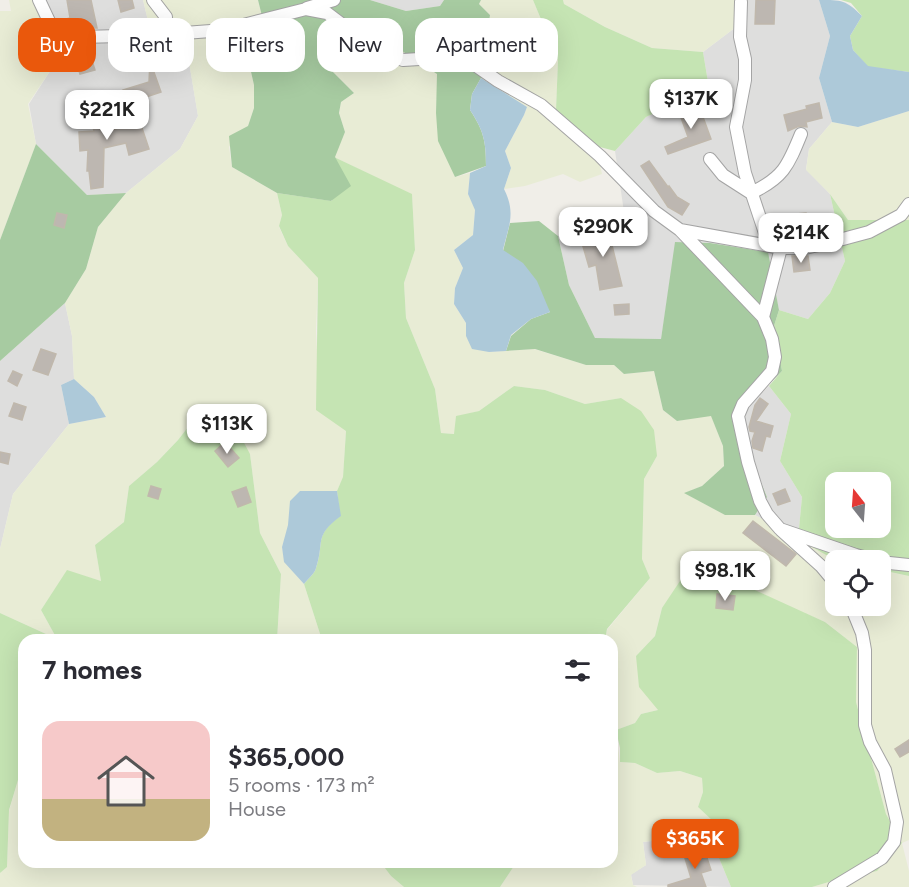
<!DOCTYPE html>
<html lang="en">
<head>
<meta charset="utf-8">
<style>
  body { margin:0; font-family:Figtree,sans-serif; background:#f2f2f3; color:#2b2b33; height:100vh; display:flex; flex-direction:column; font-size:22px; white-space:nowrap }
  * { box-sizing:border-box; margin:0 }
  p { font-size:20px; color:#7c7c81 }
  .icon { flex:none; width:33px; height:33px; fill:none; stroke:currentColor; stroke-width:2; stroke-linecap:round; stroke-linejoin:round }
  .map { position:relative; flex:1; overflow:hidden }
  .side { position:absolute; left:18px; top:634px; width:600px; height:234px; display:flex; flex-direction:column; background:#fff; border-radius:18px; box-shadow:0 6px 24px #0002 }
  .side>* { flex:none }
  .guide { position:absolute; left:18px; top:18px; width:600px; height:54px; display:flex; gap:12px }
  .needle { width:39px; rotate:343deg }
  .controls { position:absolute; left:825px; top:472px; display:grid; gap:12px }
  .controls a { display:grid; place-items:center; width:66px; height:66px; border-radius:12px; background:#fff; box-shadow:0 6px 24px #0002; font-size:30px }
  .price { position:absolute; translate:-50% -51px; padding:0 14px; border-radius:12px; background:#fff; color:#222; font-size:20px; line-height:39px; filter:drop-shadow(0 2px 3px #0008) }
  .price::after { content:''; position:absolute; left:50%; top:36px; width:18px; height:14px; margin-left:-9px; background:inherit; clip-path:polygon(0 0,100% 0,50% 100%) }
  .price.current { background:#ea580c; color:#fff }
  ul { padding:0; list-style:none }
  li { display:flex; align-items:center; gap:18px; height:150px; padding:0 24px }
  li span { display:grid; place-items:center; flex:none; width:168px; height:120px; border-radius:18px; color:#555 }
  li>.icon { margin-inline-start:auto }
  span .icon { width:72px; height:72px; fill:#fffc; stroke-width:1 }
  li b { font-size:26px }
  h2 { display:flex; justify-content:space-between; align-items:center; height:72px; padding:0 24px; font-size:26px }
  .chip { padding:0 21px; border-radius:18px; background:#fff; box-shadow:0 6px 24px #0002; font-size:21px; line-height:54px }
  .chip.current { background:#ea580c; color:#fff }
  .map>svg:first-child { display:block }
</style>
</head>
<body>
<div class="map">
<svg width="909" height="887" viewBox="0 0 909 887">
  <rect width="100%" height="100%" fill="#f0eee8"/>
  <path fill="#dededd" d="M45 0H143L149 25 186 44 198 116 180 149 126 193 87 195 36 144 29 104 52 68Z
    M370 0H444L440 6 406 11Z
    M738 0H819L830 36 819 78 832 122 809 149 806 169 830 194 845 261 830 293 808 319 779 310 767 252 710 243 676 242 661 339 595 338 569 285 558 236 624 212 615 151 646 117 709 88 703 52 736 27Z
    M65 303 72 336 74 379 61 385 69 424 13 494 0 549V361Z
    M769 386 791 414 780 461 802 497 798 539 755 515 767 497 754 463 744 424 747 407Z
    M661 833 685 847 702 841 719 858 731 887 633 885 631 874 646 865 643 842 652 841Z"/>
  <path fill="#e8ecd5" d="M9 0H45L52 48V68L28 104 36 144 0 240V11H11Z
    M143 0H258L262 16 261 36 251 49 249 63 254 85V108L248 126 229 147 232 167 277 193 282 215 279 227 288 246 318 278 316 331 318 368 346 431 343 478 337 491H300L282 547 285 562 304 584 322 640H277L281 574 260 533 250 454 195 418 178 440 157 462 129 486 124 522 95 545 101 581 67 571 41 610 57 639 0 613V549L13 494 69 424 106 417 94 397 74 379 72 336 65 303 86 269 98 227 126 193 180 149 198 116 186 44 149 25Z
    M481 0H533L558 60 556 110 596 146 602 174 580 182 563 174 525 186 504 189 511 168 505 151 524 115 527 107 481 78 490 15 479 4Z
    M563 0H738L736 27 703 52 652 48 605 27 564 4Z
    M330 27 348 36 396 47 438 74 436 113 455 177 470 173 468 194 475 209 473 235 454 250 463 268 455 288 454 304 466 323V336L489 352 534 349 586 365H614L624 374 654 371 663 410 677 421 711 415 723 446 724 466 702 486 685 493 725 515H755L840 561H836V606H880L881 570 909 576V840L902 843 909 871V887H812L839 879 902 843 886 814 856 702 857 647 825 622 785 605 662 608 655 636 636 656 658 710 641 714 635 723 616 730 620 762 635 763 657 773 680 771 702 778 703 792 698 807 715 823 702 841 685 847 661 833 652 841 643 842 646 865 631 875 633 885 637 887H500L516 863 612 862V640H605L607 630 650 578 642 559 644 479 657 456 621 398 585 404 545 390 514 386 479 411 456 417 455 434 441 433 435 389 406 318 404 283 415 250 412 195 334 157 345 132 339 113 341 102 354 93 330 69 323 45Z
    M909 111V220H848L830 194 806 170 809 149 832 122 858 127Z
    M24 776V862L381 863 391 876 404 887H0V873L7 866 9 811 18 780Z"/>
  <path fill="#c5e4b3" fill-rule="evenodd" d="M533 0H563L564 4 605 27 652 48 703 52 709 88 646 117 615 151 596 146 556 110 558 60Z
    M841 0H909V72L868 67 853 50 850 36 862 16 851 3Z
    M334 157 412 194 415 250 404 283 406 318 435 389 441 433 454 434 456 416 479 411 514 386 545 390 585 404 621 398 641 411 654 430 657 456 644 479 642 559 650 578 607 629 605 640H322L304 584C308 579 315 573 316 568 325 542 313 536 340 516L337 491 343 477 346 431 316 410 318 278 288 246 279 226 282 215 277 193 332 201Z
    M830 194 848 220H909V576L881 570 880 561 835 560 798 539 802 497 780 461 791 414 769 386 782 371 774 326 779 310 808 319 830 293 845 261ZM836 483H880V528H836Z
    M219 404 234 424 250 454 260 533 281 574 277 640H24V776L18 780 9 810 7 867 0 873V613L57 639 41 610 67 570 101 581 95 545 124 522 129 486 157 462 178 440 195 418Z
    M686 572 744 585 825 622 857 647 856 702 886 814 902 843 877 871 839 879 812 887H731L719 858 702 841 715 823 698 807 703 792 702 778 680 771 657 773 635 763 620 762V748L616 730 635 723 641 714 658 710 639 687 636 656 655 636 662 608Z
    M381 863H516L500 887H404L391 876Z"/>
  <path fill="#a7cba1" d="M258 0H370L406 11 440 6 444 0H481L479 4 490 15 481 78 472 94 470 110C484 131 486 142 486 166L455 177 438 141 436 113 437 74 396 47 348 36 331 27 323 45 330 69 354 93 341 102 339 113 345 132 335 157 351 186 331 201 277 193 232 167 229 136 248 126 254 108V85L249 63 251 49 261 35 262 16Z
    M36 144 87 195 126 193 98 227 86 269 65 303 0 361V240Z
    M539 221 558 236 569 285 595 338 661 339 675 242 710 243 768 252 779 310 774 326 782 371C775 379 750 400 747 407 736 429 759 476 767 497L755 515H725L684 493 702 486 724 466 723 446 711 416 677 421 663 410 654 371 624 374 614 365H586L535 349 506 351 511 336 531 319 550 312 503 251 510 223Z"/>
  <path fill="#adc9d9" d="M819 0C842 0 846 0 862 16L850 36 853 50 868 66 909 72V111L858 127 832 122 819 78 830 36Z
    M481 78 527 107 524 115 505 151 511 168 504 189C516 213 509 225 503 250L523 263 537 281 550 312 531 319 511 335 506 351 489 352 472 349 466 336V323L454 304 455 288 463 268 454 250 473 235 475 210 468 194 470 173 486 166C486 142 484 131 470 110L472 94Z
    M74 379 94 397 106 417 69 424 61 385Z
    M300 491H337L341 516C313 536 325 542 316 568 315 573 308 579 304 584L284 562 282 547 288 525 290 501Z"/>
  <path fill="#bdb7b1" stroke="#c0b8ac" stroke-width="1.5" d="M67 0H91L97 28H61L58 21 70 18Z
    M118 0H132L134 8 121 12Z
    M756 0H775L774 24H755Z
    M91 58 95 70 80 74 76 61Z
    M150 61 161 92 128 103 123 90 149 82Z
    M95 95 103 118 107 116 112 130 140 122 149 149 129 155 126 143 104 148 103 187 91 189 89 171H87L88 150 80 151 79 132 94 131 85 98Z
    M819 103 822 118 806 122 807 127 799 126 788 131 784 115 807 109 806 106Z
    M699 106 711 139 668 154 665 147 688 137 679 112Z
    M649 161 668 187 669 186 677 197 689 204 682 215 668 207 641 166Z
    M57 213 67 215 64 228 54 225Z
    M806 213 809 239 788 240 785 215Z
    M606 221 622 286 600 290 596 265 589 267 582 243 591 240 590 237 598 235 595 224Z
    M792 256H808L810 270 794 272Z
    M629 304V314L615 315 614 305Z
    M41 349 56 354 48 375 33 370Z
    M13 371 22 375 17 386 8 381Z
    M760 398 768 404 756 421 773 426 770 437 766 436 762 451 753 448 752 441 755 432 750 431 749 427 755 405Z
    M14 403 26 407 22 420 9 416Z
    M225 442 239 458 228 467 215 451Z
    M0 452 10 454 8 464 0 462Z
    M151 486 161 489 158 499 148 496Z
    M246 487 251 502 238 507 232 492Z
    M785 489 790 501 778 505 773 494Z
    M753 521 796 554 786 566 743 533Z
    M717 594 735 596 733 610 716 608Z
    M909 740V752L900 757 895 749Z
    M704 849 711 870 701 873 706 887H668V885L691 878 684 855Z"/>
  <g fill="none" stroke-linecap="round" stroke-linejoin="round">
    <defs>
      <path id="street" d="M39 0 56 36 82 37 158 35 224 30 306 9 327 13 376 50 403 60 453 57 475 65 498 81 541 105 600 156 654 211 680 230 763 317 772 339 775 357 772 371 743 404 738 416 748 462 760 501 767 514 780 529 856 555 878 561
        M153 0 166 17 165 34
        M741 2 740 37 745 59V80L736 127 745 173 769 245
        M307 8 334 0
        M710 159 723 175 751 193C783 178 788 166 801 134
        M680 230 781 248H805L828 243 869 232 901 215 909 204
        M763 317 781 248
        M781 530 821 566 836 584
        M880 562 909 565
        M834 887 882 858 894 842 897 822 885 770 870 742 865 725V650L862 633 851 606"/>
    </defs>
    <use href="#street" stroke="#a4a4a4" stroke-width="14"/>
    <use href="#street" stroke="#fff" stroke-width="12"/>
  </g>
</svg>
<div class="controls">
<a><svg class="needle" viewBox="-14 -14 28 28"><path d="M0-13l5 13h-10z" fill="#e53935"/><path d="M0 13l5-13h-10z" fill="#7c7c81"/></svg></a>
<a><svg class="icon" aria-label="locate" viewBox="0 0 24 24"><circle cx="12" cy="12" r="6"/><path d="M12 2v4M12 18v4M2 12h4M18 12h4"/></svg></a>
</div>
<b class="price" style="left:691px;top:130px">$137K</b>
<b class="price" style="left:107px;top:141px">$221K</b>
<b class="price" style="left:603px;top:258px">$290K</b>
<b class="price" style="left:801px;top:264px">$214K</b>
<b class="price" style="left:227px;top:455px">$113K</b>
<b class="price" style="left:725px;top:602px">$98.1K</b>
<b class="price current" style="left:695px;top:870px">$365K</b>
<div class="guide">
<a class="chip current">Buy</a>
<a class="chip">Rent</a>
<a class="chip">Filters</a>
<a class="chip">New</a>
<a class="chip">Apartment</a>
</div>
<section class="side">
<h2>7 homes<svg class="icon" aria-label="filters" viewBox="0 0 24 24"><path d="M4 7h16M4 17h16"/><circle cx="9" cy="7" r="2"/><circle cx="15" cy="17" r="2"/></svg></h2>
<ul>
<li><span style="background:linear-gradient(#f6c9c9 65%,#c2b280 0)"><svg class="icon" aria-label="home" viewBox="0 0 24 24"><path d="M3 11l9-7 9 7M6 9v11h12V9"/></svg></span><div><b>$365,000</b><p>5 rooms · 173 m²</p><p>House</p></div></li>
</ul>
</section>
</div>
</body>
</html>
